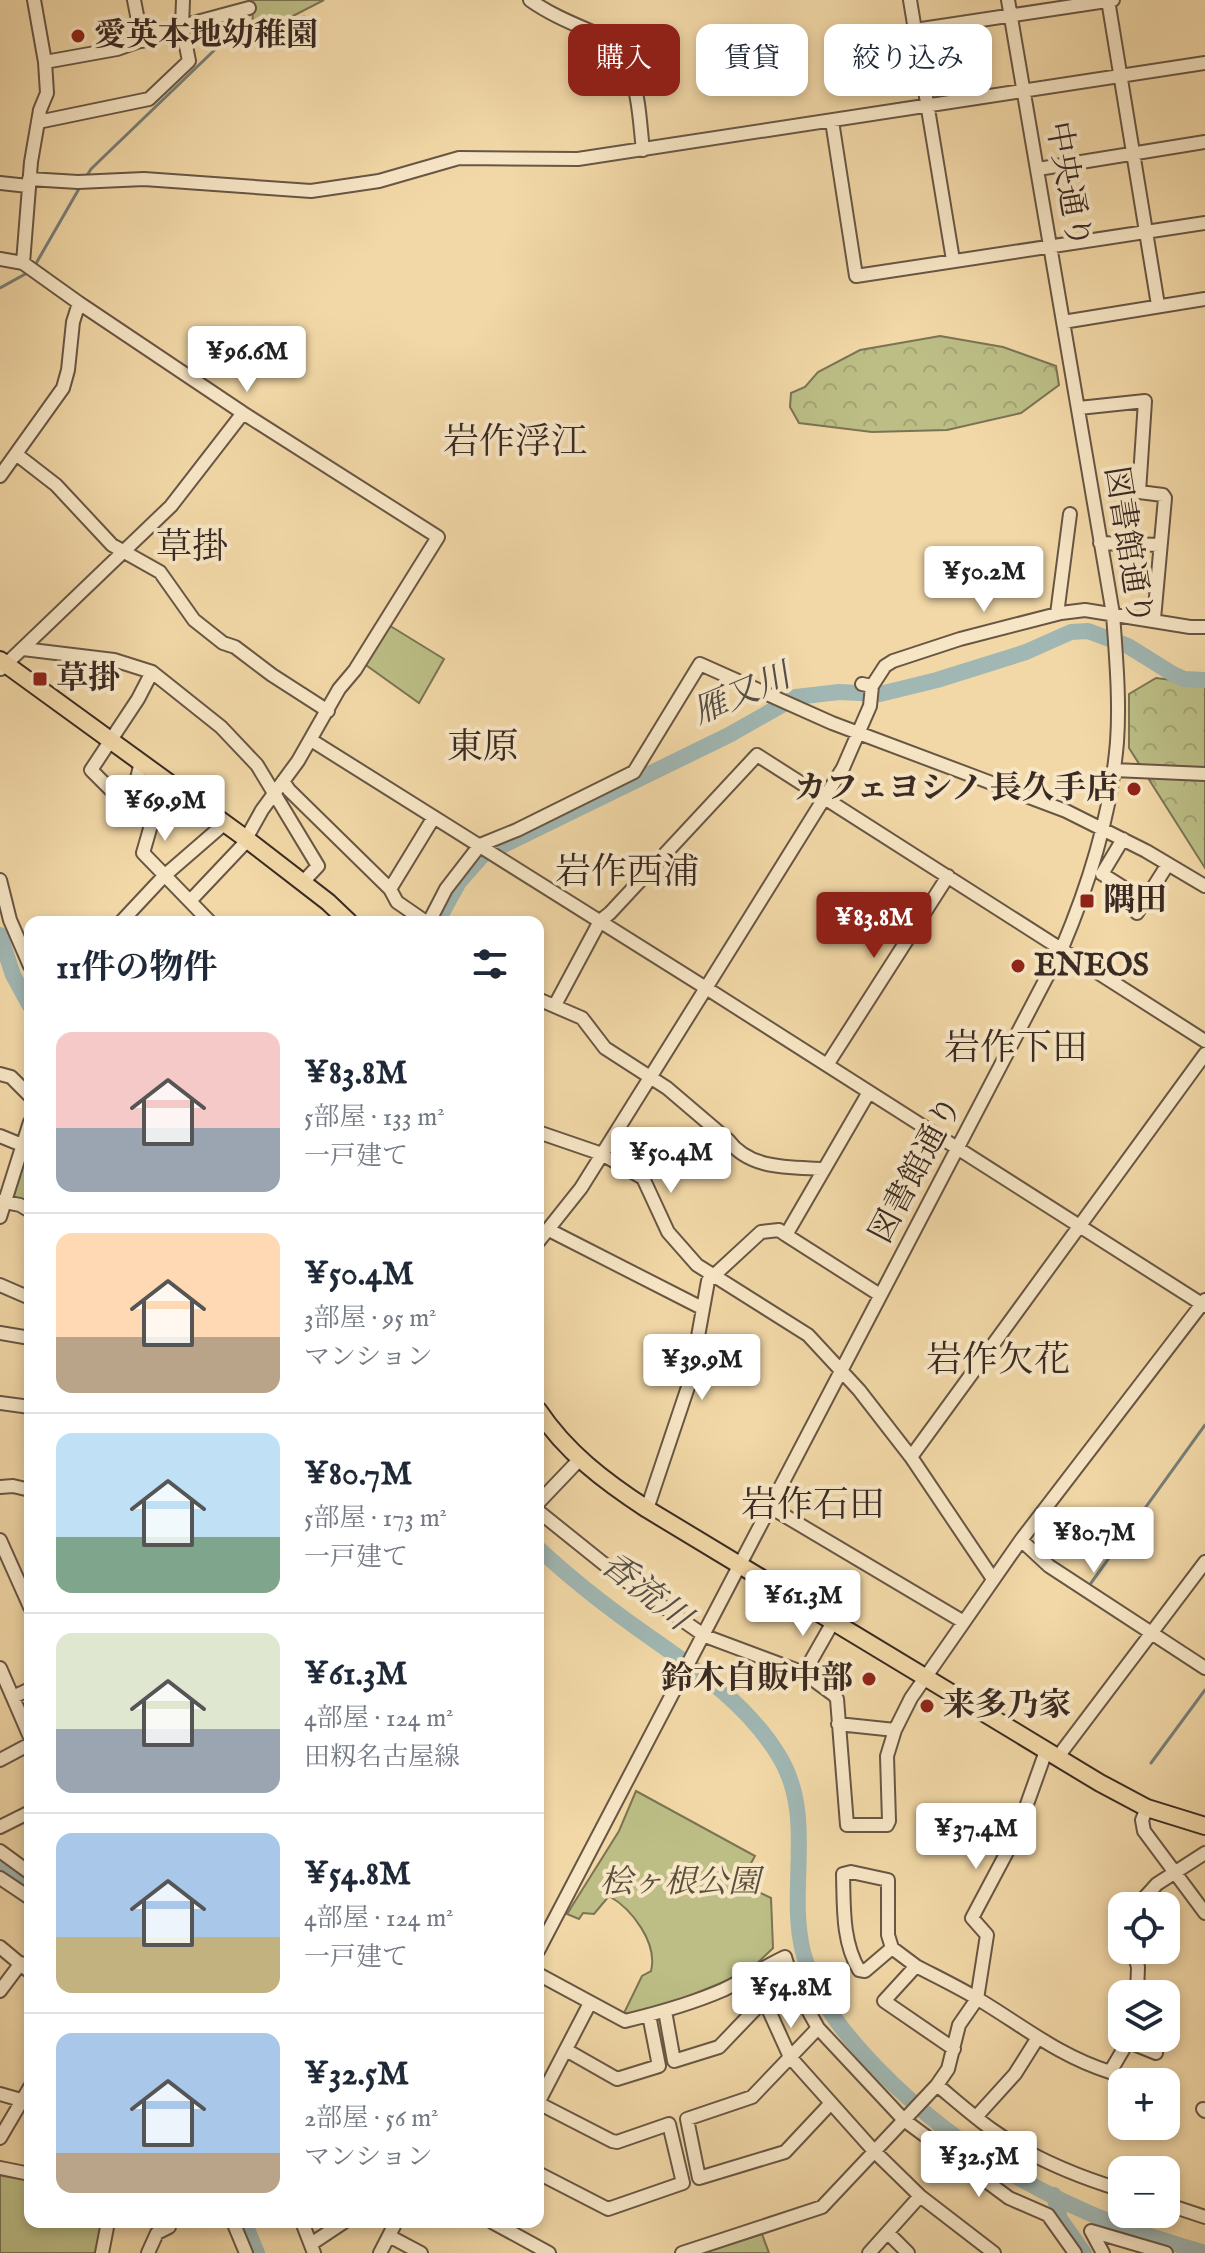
<!DOCTYPE html>
<html lang="ja">
<head>
<meta charset="utf-8">
<style>
  body { margin:0; font-family:"IM FELL English","Noto Serif JP",serif; background:#f2f2f3; color:#1f2937; height:100vh; display:flex; flex-direction:column; font-size:30px; white-space:nowrap }
  * { box-sizing:border-box; margin:0 }
  p { font-size:26px; color:#747a83 }
  .icon { flex:none; width:44px; height:44px; fill:none; stroke:currentColor; stroke-width:2; stroke-linecap:round; stroke-linejoin:round }
  .map { position:relative; flex:1; overflow:hidden }
  .sheet { position:absolute; left:24px; top:916px; width:520px; height:1312px; display:flex; flex-direction:column; background:#fff; border-radius:16px; box-shadow:0 4px 12px #0003 }
  .sheet>* { flex:none }
  .top-card { position:absolute; left:568px; top:24px; width:516px; height:72px; display:flex; gap:16px }
  .fabs { position:absolute; left:1108px; top:1892px; display:grid; gap:16px }
  .fabs a { display:grid; place-items:center; width:72px; height:72px; border-radius:16px; background:#fff; box-shadow:0 4px 12px #0003; font-size:40px }
  .price { position:absolute; translate:-50% -68px; padding:0 18px; border-radius:8px; background:#fff; color:#222; font-size:26px; line-height:52px; filter:drop-shadow(0 2px 4px #0008) }
  .price::after { content:''; position:absolute; left:50%; top:48px; width:24px; height:18px; margin-left:-12px; background:inherit; clip-path:polygon(0 0,100% 0,50% 100%) }
  .price.on { background:#8f2418; color:#fff }
  ul { padding:0; list-style:none }
  li { display:flex; align-items:center; gap:24px; height:200px; padding:0 32px }
  li+li { border-top:2px solid #e0e1e3 }
  li span { display:grid; place-items:center; flex:none; width:224px; height:160px; border-radius:16px; color:#555 }
  li>.icon { margin-inline-start:auto }
  span .icon { width:96px; height:96px; fill:#fffc; stroke-width:1 }
  li b { font-size:34px }
  h2 { display:flex; justify-content:space-between; align-items:center; height:96px; padding:0 32px; font-size:34px }
  .pill { padding:0 28px; border-radius:16px; background:#fff; box-shadow:0 4px 12px #0003; font-size:28px; line-height:72px }
  .pill.on { background:#8f2418; color:#fff }
  .map>svg:first-child { display:block }
</style>
</head>
<body>
<div class="map">
<svg width="1205" height="2253" viewBox="0 0 1205 2253">
  <defs>
    <pattern id="forest-crowns" width="20" height="18" patternUnits="userSpaceOnUse" patternTransform="scale(2)"><rect width="20" height="18" fill="#bcbe86"/><path d="M2 6a3 3 0 1 1 6 0M12 15a3 3 0 1 1 6 0" fill="none" stroke="#a2a373"/></pattern>
  </defs>
  <rect width="100%" height="100%" fill="#f2d8a7"/>
  <filter id="stains"><feTurbulence type="fractalNoise" baseFrequency=".0025" numOctaves="4"/><feColorMatrix values="0 0 0 0 .2 0 0 0 0 .09 0 0 0 0 .02 0 0 0 .5 -.17"/></filter>
  <radialGradient id="worn" r=".72"><stop offset=".6" stop-color="#630" stop-opacity="0"/><stop offset="1" stop-color="#630" stop-opacity=".3"/></radialGradient>
  <path fill="url(#forest-crowns)" stroke="#7b7454" stroke-width="2" d="M940 336 1003 347 1056 366 1059 385 1021 413 947 430 872 432 799 423 790 407 791 393 805 387 818 372 860 350Z
    M1156 678 1205 684V868L1129 748V694Z"/>
  <path fill="#bcbe86" stroke="#7b7454" stroke-width="2" d="M252 0H324L287 19 253 26Z
    M387 624 444 659 419 703 363 663Z
    M30 1139V1204L12 1197Z
    M636 1791 755 1856 740 1883 771 1898 773 1948 748 1972 635 2018 624 2013 642 1976 651 1971C658 1943 632 1909 609 1896L594 1914 583 1913 579 1919 567 1914 619 1831Z
    M0 2173 30 2179V2222H105L99 2253H0Z
    M762 2234 769 2253H710L709 2250Z"/>
  <g fill="none" stroke-linecap="round" stroke-linejoin="round">
    <path stroke="#777f79" stroke-width="3" d="M86 177 91 169 228 37 285 29 304 17
      M34 267 80 187
      M0 288 29 272
      M1091 1583 1205 1425
      M1151 1763 1205 1690"/>
    <path stroke="#a0b7b3" stroke-width="16" d="M437 922 459 882 483 855 729 735 796 697 839 692 880 694 937 680 1026 652 1071 632 1088 631 1128 646 1173 674 1184 679 1205 680
      M0 935 13 975 30 1006
      M538 1548C569 1577 602 1603 637 1628 690 1666 744 1699 779 1756 816 1816 787 1888 803 1952 814 1997 845 2035 877 2068 945 2138 1027 2190 1118 2225 1147 2236 1176 2244 1205 2253
      M0 1863 30 1886
      M1054 2195 1060 2219 1084 2253
      M244 2222 257 2253"/>
    <defs>
      <path id="minor" d="M34 0 45 62 47 93 40 110 31 162 23 263 79 303 243 413 438 537 355 670 339 689 298 761 262 810 242 846 190 901
        M134 0 142 41
        M530 0C551 15 574 24 597 34 640 55 638 110 643 150
        M910 0 953 260
        M1108 0 1158 305
        M915 30 1113 0
        M45 62 117 49 182 26 249 8
        M832 121 856 276 1205 223
        M38 122 149 99 189 61 182 26 183 0
        M1038 169 1205 142
        M29 179 78 182 144 179 311 191 379 181 459 158 578 159 1205 63
        M0 183 28 186
        M0 259 23 263
        M1063 322 1205 299
        M1079 408 1145 401 1139 492 1163 495 1165 498 1154 619
        M16 454 56 485 112 545 160 572 194 620 223 643 235 647 272 675 328 711
        M0 476 63 388 68 370 73 322 79 303
        M1100 543 1160 545
        M1057 614 1070 514
        M23 649 114 660 152 672 221 727 257 765 318 866 303 882
        M1 669 171 506 243 413
        M862 684 872 686 885 666 893 661 960 639 1061 613 1085 610 1190 627H1205
        M311 740 706 988 843 768 870 706 872 686
        M141 762 132 799 126 805 91 770 138 699 152 672
        M1114 770 1205 774
        M164 780 143 853 210 922
        M283 781 289 790 390 889 397 902 426 922
        M1123 839 1102 874 1145 901
        M0 880 10 920 30 966
        M390 889 434 817
        M1137 913 1168 864
        M121 922 164 876 224 824
        M429 922 446 889 480 845 517 830 634 772 700 664 832 723 1066 811 1146 851 1205 886
        M538 999 582 1018 605 1048 667 1088 728 1140C750 1170 790 1167 824 1169
        M555 1005 600 921 610 913 757 755 1205 1041
        M827 1065 948 876
        M0 1074 11 1077 30 1096
        M538 1132 602 1154 643 1178 668 1232 697 1265 808 1335 859 1390 911 1457 993 1579
        M0 1136 22 1145
        M0 1201 20 1205 30 1211
        M0 1217 30 1122
        M549 1230 702 1308
        M786 1235 880 1295
        M538 1242 581 1188 706 988 1205 1306
        M0 1285 30 1298
        M0 1333 30 1338
        M0 1403 30 1407
        M911 1457 1205 1054
        M0 1487 13 1486 30 1490
        M538 1503 579 1460
        M770 1507 962 1621
        M647 1509 690 1381 708 1281 761 1232 779 1230 786 1235 869 1092
        M538 1511 619 1576 705 1636 804 1673 834 1695 837 1699 847 1825H887L889 1821 887 1756 895 1730 911 1698 1021 1540 1205 1300
        M0 1540 30 1607
        M1021 1540 1049 1566 1205 1668
        M0 1668 30 1737
        M804 1673 833 1622
        M13 1697 30 1689
        M838 1724 895 1730
        M1057 1758 1205 1562
        M0 1760 30 1744
        M1147 1808 1142 1820 1144 1831 1205 1913
        M0 1827 30 1812
        M0 1851 30 1873
        M0 1878 30 1898
        M1137 1906 1157 1884 1205 1853
        M0 1947 30 1972
        M892 1948 865 1971 859 1970C842 1941 844 1907 843 1874L851 1872 888 1880V1935L892 1948 916 1966
        M1133 1950 1138 1967 1137 1994
        M538 1951 1062 948C1090 882 1111 814 1117 742 1120 700 1116 657 1113 614L1008 0
        M752 1973 790 2057 874 2151 920 2196 994 2253
        M538 1974 625 2021C658 2013 691 2004 723 1990 744 1980 764 1967 785 1957L793 1983 818 2028 904 2120 1009 2198 1048 2215 1075 2253
        M0 1991 21 1963
        M665 2011 674 2061 719 2047 764 2000
        M818 2028 752 2097 687 2119 699 2178 785 2152 831 2103
        M1129 2042 1156 2053
        M954 2049 884 2001 916 1966C937 1977 958 1987 978 1999 1023 2026 1059 2056 1110 2072L1130 2038
        M566 2050 617 2079 659 2066 649 2015
        M937 2085C955 2100 972 2115 991 2129 1030 2157 1076 2176 1122 2190
        M0 2094 28 2102
        M538 2103 590 2003
        M1203 2109 1205 2111
        M976 2117 1015 2074 1037 2039
        M0 2138 30 2087
        M0 2168 30 2174
        M538 2173 608 2209 683 2183 669 2124 617 2142 612 2141 538 2103
        M1166 2204 1205 2217
        M233 2222 246 2253
        M302 2222 314 2253
        M492 2222 549 2253
        M1091 2231 1166 2253
        M1091 2231 1103 2253
        M888 2233 908 2253
        M389 2236 421 2253
        M311 2244 344 2222
        M102 2253 108 2222
        M148 2253 157 2233 169 2227 167 2222
        M380 2253 396 2222
        M682 2253 822 2207 937 2085 948 2069 959 2025 977 1999 987 1935 972 1918 1016 1835 1046 1751
        M869 2253 920 2196"/>
      <path id="major" d="M0 660 245 838 328 902 349 922
        M538 1410C566 1452 604 1481 647 1509L1100 1783 1147 1808 1205 1826"/>
    </defs>
    <use href="#minor" stroke="#685644" stroke-width="16"/>
    <use href="#major" stroke="#3a2a23" stroke-width="20"/>
    <use href="#minor" stroke="#f7e6c6" stroke-width="12"/>
    <use href="#major" stroke="#f2d8a7" stroke-width="16"/>
  </g>
  <g fill="#8f2418" stroke="#f7e6c6" stroke-width="3">
    <circle cx="78" cy="36" r="8"/>
    <rect x="32" y="671" width="16" height="16" rx="4"/>
    <circle cx="1134" cy="789" r="8"/>
    <rect x="1079" y="893" width="16" height="16" rx="4"/>
    <circle cx="1018" cy="966" r="8"/>
    <circle cx="869" cy="1679" r="8"/>
    <circle cx="927" cy="1706" r="8"/>
  </g>
  <g text-anchor="middle" dominant-baseline="central" stroke-width="8" stroke-linejoin="round" paint-order="stroke">
    <g font-size="32" font-weight="bold" fill="#3a2a23" stroke="#f7e6c6" text-anchor="start">
      <text x="94" y="36">愛英本地幼稚園</text>
      <text x="56" y="679">草掛</text>
      <text x="1118" y="789" text-anchor="end">カフェヨシノ 長久手店</text>
      <text x="1103" y="901">隅田</text>
      <text x="1034" y="966">ENEOS</text>
      <text x="853" y="1679" text-anchor="end">鈴木自販中部</text>
      <text x="943" y="1706">来多乃家</text>
    </g>
    <g font-size="32" fill="#3a2a23" stroke="#f7e6c6">
      <text transform="translate(1067 185) rotate(80)">中央通り</text>
      <text transform="translate(1127 546) rotate(81)">図書館通り</text>
      <text transform="translate(917 1170) rotate(-62)">図書館通り</text>
    </g>
    <g font-size="32" font-style="italic" fill="#5a4f3c" stroke="#f7e6c6">
      <text x="680" y="1883">桧ヶ根公園</text>
    </g>
    <g font-size="34" font-style="italic" fill="#544d47" stroke="#f7e6c6">
      <text transform="translate(742 695) rotate(-23)">雁又川</text>
      <text transform="translate(645 1592) rotate(38)">香流川</text>
    </g>
    <g font-size="36" fill="#3a2a23" stroke="#f7e6c6">
      <text x="515" y="443">岩作浮江</text>
      <text x="192" y="548">草掛</text>
      <text x="483" y="748">東原</text>
      <text x="627" y="873">岩作西浦</text>
      <text x="1016" y="1049">岩作下田</text>
      <text x="998" y="1361">岩作欠花</text>
      <text x="813" y="1506">岩作石田</text>
    </g>
  </g>
  <rect width="100%" height="100%" filter="url(#stains)"/>
  <rect width="100%" height="100%" fill="url(#worn)"/>
</svg>
<div class="fabs">
<a><svg class="icon" aria-label="locate" viewBox="0 0 24 24"><circle cx="12" cy="12" r="6"/><path d="M12 2v4M12 18v4M2 12h4M18 12h4"/></svg></a>
<a><svg class="icon" aria-label="layers" viewBox="0 0 24 24"><path d="M12 4l9 5-9 5-9-5zM3 14l9 5 9-5"/></svg></a>
<a>+</a>
<a>−</a>
</div>
<b class="price" style="left:247px;top:394px">¥96.6M</b>
<b class="price" style="left:984px;top:614px">¥50.2M</b>
<b class="price" style="left:165px;top:843px">¥69.9M</b>
<b class="price on" style="left:874px;top:960px">¥83.8M</b>
<b class="price" style="left:671px;top:1195px">¥50.4M</b>
<b class="price" style="left:702px;top:1402px">¥39.9M</b>
<b class="price" style="left:1094px;top:1575px">¥80.7M</b>
<b class="price" style="left:803px;top:1638px">¥61.3M</b>
<b class="price" style="left:976px;top:1871px">¥37.4M</b>
<b class="price" style="left:791px;top:2030px">¥54.8M</b>
<b class="price" style="left:979px;top:2199px">¥32.5M</b>
<div class="top-card">
<a class="pill on">購入</a>
<a class="pill">賃貸</a>
<a class="pill">絞り込み</a>
</div>
<section class="sheet">
<h2>11件の物件<svg class="icon" aria-label="filters" viewBox="0 0 24 24"><path d="M4 7h16M4 17h16"/><circle cx="9" cy="7" r="2"/><circle cx="15" cy="17" r="2"/></svg></h2>
<ul>
<li><span style="background:linear-gradient(#f6c9c9 60%,#9aa5b1 0)"><svg class="icon" aria-label="home" viewBox="0 0 24 24"><path d="M3 11l9-7 9 7M6 9v11h12V9"/></svg></span><div><b>¥83.8M</b><p>5部屋 · 133 m²</p><p>一戸建て</p></div></li>
<li><span style="background:linear-gradient(#ffd9b3 65%,#b9a48a 0)"><svg class="icon" aria-label="home" viewBox="0 0 24 24"><path d="M3 11l9-7 9 7M6 9v11h12V9"/></svg></span><div><b>¥50.4M</b><p>3部屋 · 95 m²</p><p>マンション</p></div></li>
<li><span style="background:linear-gradient(#bfe0f5 65%,#7fa58c 0)"><svg class="icon" aria-label="home" viewBox="0 0 24 24"><path d="M3 11l9-7 9 7M6 9v11h12V9"/></svg></span><div><b>¥80.7M</b><p>5部屋 · 173 m²</p><p>一戸建て</p></div></li>
<li><span style="background:linear-gradient(#dfe7d0 60%,#9aa5b1 0)"><svg class="icon" aria-label="home" viewBox="0 0 24 24"><path d="M3 11l9-7 9 7M6 9v11h12V9"/></svg></span><div><b>¥61.3M</b><p>4部屋 · 124 m²</p><p>田籾名古屋線</p></div></li>
<li><span style="background:linear-gradient(#a9c7e8 65%,#c2b280 0)"><svg class="icon" aria-label="home" viewBox="0 0 24 24"><path d="M3 11l9-7 9 7M6 9v11h12V9"/></svg></span><div><b>¥54.8M</b><p>4部屋 · 124 m²</p><p>一戸建て</p></div></li>
<li><span style="background:linear-gradient(#a9c7e8 75%,#b9a48a 0)"><svg class="icon" aria-label="home" viewBox="0 0 24 24"><path d="M3 11l9-7 9 7M6 9v11h12V9"/></svg></span><div><b>¥32.5M</b><p>2部屋 · 56 m²</p><p>マンション</p></div></li>
</ul>
</section>
</div>
</body>
</html>
